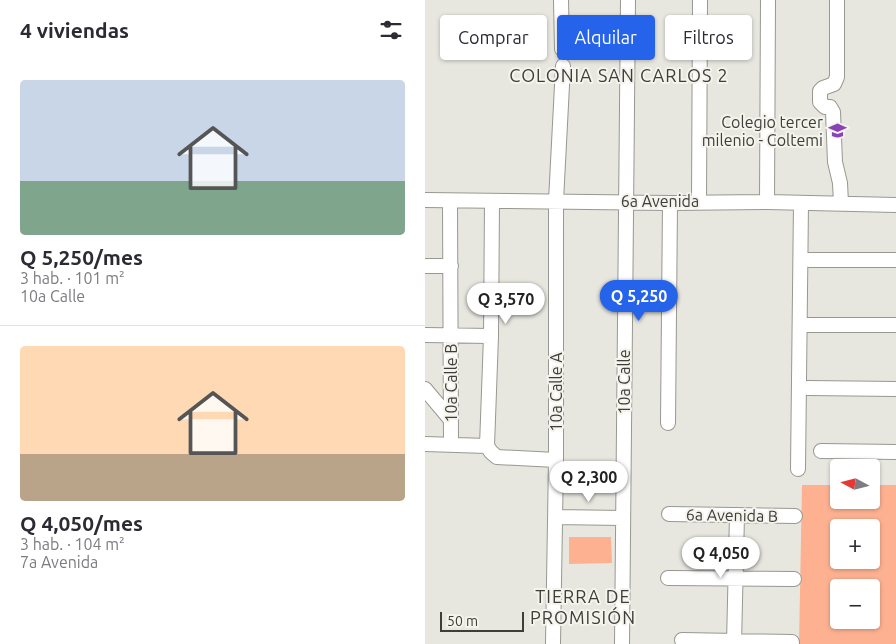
<!DOCTYPE html>
<html lang="es">
<head>
<meta charset="utf-8">
<style>
  body { margin:0; font-family:Ubuntu,sans-serif; background:#f7f7f7; color:#2b2b33; height:100vh; display:flex; flex-direction:column; font-size:19px; white-space:nowrap }
  * { box-sizing:border-box; margin:0 }
  p { font-size:16px; color:#7c7c81 }
  .icon { flex:none; width:28px; height:28px; fill:none; stroke:currentColor; stroke-width:2; stroke-linecap:round; stroke-linejoin:round }
  .map { position:relative; flex:1; overflow:hidden }
  .panel { display:flex; flex-direction:column; background:#fff; width:425px }
  .panel>* { flex:none }
  .banner { position:absolute; left:15px; top:15px; width:380px; height:45px; display:flex; gap:10px }
  .needle { width:32px; rotate:277deg }
  .fabs { position:absolute; left:405px; top:459px; display:grid; gap:10px }
  .fabs a { display:grid; place-items:center; width:50px; height:50px; border-radius:5px; background:#fff; box-shadow:0 1px 4px #0004; font-size:25px }
  .scale { position:absolute; left:15px; bottom:12px; width:84px; box-sizing:border-box; padding-left:5px; border:2px solid #3d3d3a; border-top:0; font-size:14px; line-height:18px; white-space:nowrap; color:#3d3d3a; -webkit-text-stroke:4px #f4f4ed; paint-order:stroke }
  .price { position:absolute; translate:-50% -42px; padding:0 11px; border-radius:18px; background:#fff; color:#222; font-size:16px; line-height:32px; filter:drop-shadow(0 1px 2px #0008) }
  .price::after { content:''; position:absolute; left:50%; top:30px; width:15px; height:11px; margin-left:-8px; background:inherit; clip-path:polygon(0 0,100% 0,50% 100%) }
  .price.current { background:#2563eb; color:#fff }
  ul { padding:0; list-style:none }
  li { display:grid; align-content:center; gap:10px; height:265px; padding:0 20px }
  li+li { border-top:1px solid #e1e1e2 }
  li span { display:grid; place-items:center; height:155px; border-radius:5px; color:#555 }
  li>.icon { margin-inline-start:auto }
  span .icon { width:90px; height:90px; fill:#fffc; stroke-width:1 }
  li b { font-size:21px }
  h2 { display:flex; justify-content:space-between; align-items:center; height:60px; padding:0 20px; font-size:21px }
  .tag { padding:0 18px; border-radius:5px; background:#fff; box-shadow:0 1px 4px #0004; font-size:18px; line-height:45px }
  .tag.current { background:#2563eb; color:#fff }
  main { display:flex; flex:1; min-height:0 }
  .map>svg:first-child { display:block }
</style>
</head>
<body>
<main>
<section class="panel">
<h2>4 viviendas<svg class="icon" aria-label="filters" viewBox="0 0 24 24"><path d="M4 7h16M4 17h16"/><circle cx="9" cy="7" r="2"/><circle cx="15" cy="17" r="2"/></svg></h2>
<ul>
<li><span style="background:linear-gradient(#c9d6e8 65%,#7fa58c 0)"><svg class="icon" aria-label="home" viewBox="0 0 24 24"><path d="M3 11l9-7 9 7M6 9v11h12V9"/></svg></span><div><b>Q 5,250/mes</b><p>3 hab. · 101 m²</p><p>10a Calle</p></div></li>
<li><span style="background:linear-gradient(#ffd9b3 70%,#b9a48a 0)"><svg class="icon" aria-label="home" viewBox="0 0 24 24"><path d="M3 11l9-7 9 7M6 9v11h12V9"/></svg></span><div><b>Q 4,050/mes</b><p>3 hab. · 104 m²</p><p>7a Avenida</p></div></li>
</ul>
</section>
<div class="map">
<svg width="471" height="644" viewBox="0 0 471 644">
  <rect width="100%" height="100%" fill="#e7e7e0"/>
  <path fill="#fdb191" fill-rule="evenodd" d="M377 485H414V500H446V485H471V644H374ZM414 528H446V560H414ZM414 588H446V620H414Z
    M144 537H186L187 563 144 564Z"/>
  <g fill="none" stroke-linecap="round" stroke-linejoin="round">
    <defs>
      <path id="minor" d="M136 0 137 49
        M412 0V77L409 84 398 88 395 91V102L400 107H405L408 112 410 162 415 183 416 203
        M0 200 245 203 342 202 471 205
        M25 202 26 444
        M274 202 275 0
        M342 202 343 0
        M384 260H471
        M0 266H26
        M382 325H471
        M0 335 66 336
        M383 388 471 389
        M0 389 26 420
        M243 423 245 203
        M0 444 62 446 66 452 72 457 131 460
        M62 446 66 336 67 202
        M396 451 471 452
        M373 469 376 203
        M244 514 370 516
        M130 517 198 518
        M243 578 369 579
        M257 640 367 642
        M128 644 131 460V201L138 66
        M197 644 203 0
        M309 644 312 515"/>
    </defs>
    <use href="#minor" stroke="#989892" stroke-width="16"/>
    <use href="#minor" stroke="#fff" stroke-width="14"/>
  </g>
  <defs>
    <symbol id="school-bare" viewBox="-9 -9 18 18"><path d="M0-5L7-2L0 1L-7-2ZM-4 1L0 2.5L4 1V4Q0 6-4 4Z" fill="#8843b7" stroke="#f4f4ed" stroke-width="2.5" paint-order="stroke"/></symbol>
  </defs>
  <g fill-rule="evenodd">
    <use href="#school-bare" x="400" y="118" width="25" height="25"/>
  </g>
  <g text-anchor="middle" dominant-baseline="central" stroke-width="4" stroke-linejoin="round" paint-order="stroke">
    <g font-size="16" fill="#3d3d3a" stroke="#f4f4ed" text-anchor="end">
      <text x="398" y="122">Colegio tercer<tspan x="398" dy="18">milenio - Coltemi</tspan></text>
    </g>
    <g font-size="16" fill="#3d3d3a" stroke="#f4f4ed">
      <text x="235" y="201">6a Avenida</text>
      <text transform="translate(199 382) rotate(-90)">10a Calle</text>
      <text transform="translate(26 383) rotate(-90)">10a Calle B</text>
      <text transform="translate(131 392) rotate(-90)">10a Calle A</text>
      <text transform="translate(307 515) rotate(1)">6a Avenida B</text>
    </g>
    <g font-size="18" letter-spacing="1" fill="#3d3d3a" stroke="#f4f4ed">
      <text x="194" y="75">COLONIA SAN CARLOS 2</text>
      <text x="158" y="596">TIERRA DE<tspan x="158" dy="21">PROMISIÓN</tspan></text>
    </g>
  </g>
</svg>
<div class="fabs">
<a><svg class="needle" viewBox="-14 -14 28 28"><path d="M0-13l5 13h-10z" fill="#e53935"/><path d="M0 13l5-13h-10z" fill="#7c7c81"/></svg></a>
<a>+</a>
<a>−</a>
</div>
<div class="scale">50 m</div>
<b class="price current" style="left:214px;top:322px">Q 5,250</b>
<b class="price" style="left:81px;top:325px">Q 3,570</b>
<b class="price" style="left:164px;top:503px">Q 2,300</b>
<b class="price" style="left:296px;top:579px">Q 4,050</b>
<div class="banner">
<a class="tag">Comprar</a>
<a class="tag current">Alquilar</a>
<a class="tag">Filtros</a>
</div>
</div>
</main>
</body>
</html>
